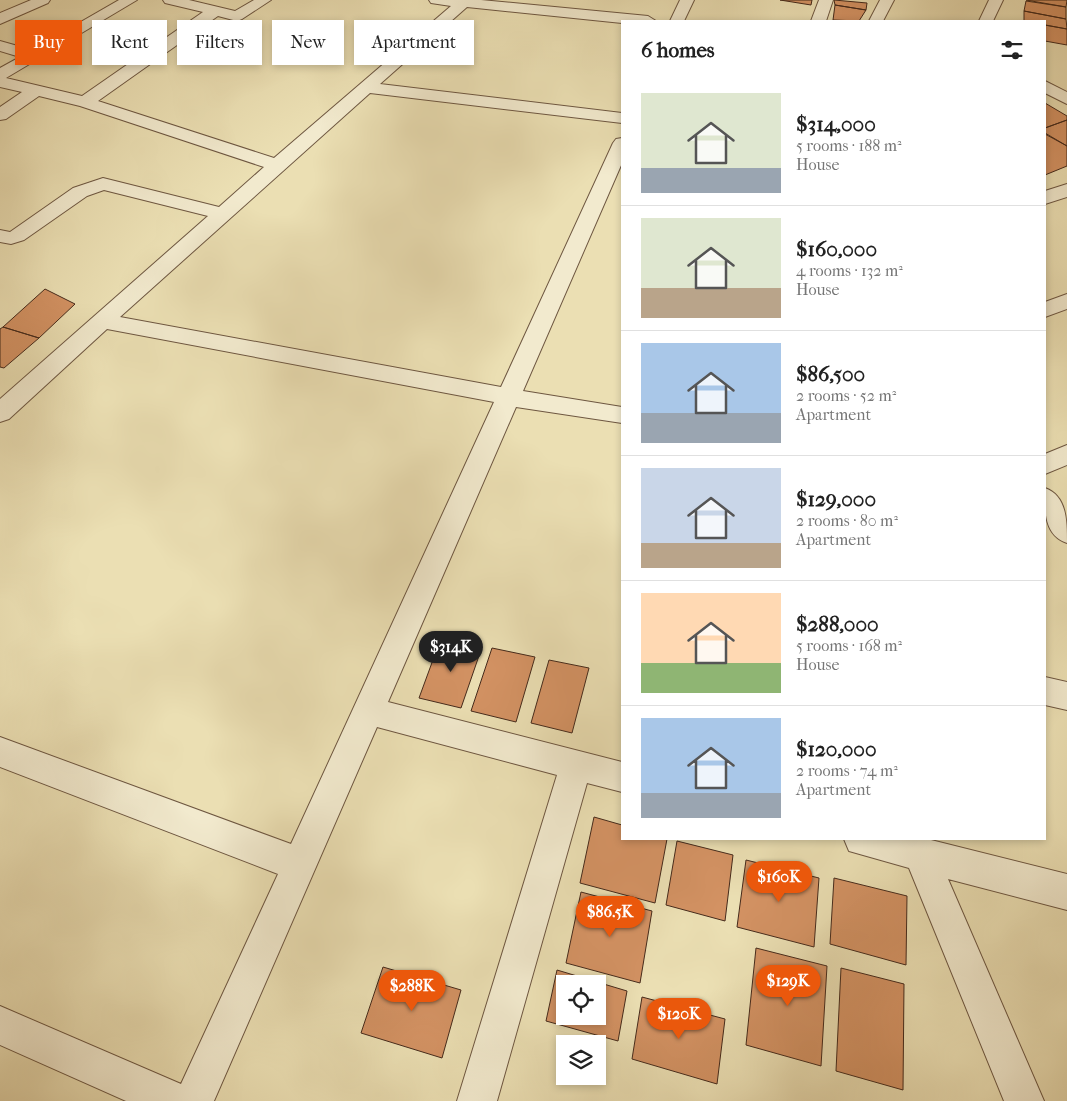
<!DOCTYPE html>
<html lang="en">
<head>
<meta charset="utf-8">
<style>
  body { margin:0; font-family:"IM FELL French Canon",serif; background:#f2f2f2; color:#222; height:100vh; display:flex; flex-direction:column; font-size:19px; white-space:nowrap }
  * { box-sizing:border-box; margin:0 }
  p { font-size:16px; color:#767676 }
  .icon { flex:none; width:28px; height:28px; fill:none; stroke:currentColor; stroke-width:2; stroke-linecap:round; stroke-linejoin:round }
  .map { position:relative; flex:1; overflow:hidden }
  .sheet { position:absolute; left:621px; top:20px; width:425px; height:820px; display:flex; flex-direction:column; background:#fff; border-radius:0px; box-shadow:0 2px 8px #0003 }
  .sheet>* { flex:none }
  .hud { position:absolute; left:15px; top:20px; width:475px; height:45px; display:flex; gap:10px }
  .controls { position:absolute; left:556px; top:975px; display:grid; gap:10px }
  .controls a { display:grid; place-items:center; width:50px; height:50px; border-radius:0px; background:#fff; box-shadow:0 2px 8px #0003; font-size:25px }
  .price { position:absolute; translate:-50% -42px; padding:0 11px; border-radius:18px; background:#ea580c; color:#fff; font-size:16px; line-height:32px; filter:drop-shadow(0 1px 2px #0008) }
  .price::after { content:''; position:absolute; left:50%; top:30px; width:15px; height:11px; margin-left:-8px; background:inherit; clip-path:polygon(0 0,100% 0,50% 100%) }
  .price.selected { background:#222; color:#fff }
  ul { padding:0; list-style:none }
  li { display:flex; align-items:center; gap:15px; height:125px; padding:0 20px }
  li+li { border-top:1px solid #e0e0e0 }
  li span { display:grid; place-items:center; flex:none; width:140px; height:100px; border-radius:0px; color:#555 }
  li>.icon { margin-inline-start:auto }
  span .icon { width:60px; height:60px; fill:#fffc; stroke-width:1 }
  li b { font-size:21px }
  h2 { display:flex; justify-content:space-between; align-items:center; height:60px; padding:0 20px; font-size:21px }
  .tag { padding:0 18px; border-radius:0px; background:#fff; box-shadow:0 2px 8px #0003; font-size:18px; line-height:45px }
  .tag.selected { background:#ea580c; color:#fff }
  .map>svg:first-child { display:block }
</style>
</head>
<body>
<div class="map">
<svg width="1067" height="1101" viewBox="0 0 1067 1101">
  <rect width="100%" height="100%" fill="#ebdfb3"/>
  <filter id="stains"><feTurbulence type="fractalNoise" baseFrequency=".004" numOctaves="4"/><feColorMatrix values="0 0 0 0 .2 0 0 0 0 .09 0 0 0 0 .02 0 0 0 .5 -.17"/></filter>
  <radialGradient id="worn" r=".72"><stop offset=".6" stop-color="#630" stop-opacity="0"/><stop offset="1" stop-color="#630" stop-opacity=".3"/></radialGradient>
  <path fill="#d39263" stroke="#452a1b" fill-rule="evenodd" d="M780 0H812L811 5Z
    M834 0 867 3 866 10 835 5Z
    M1026 0H1067L1066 7Z
    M1026 1 1066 7V19L1024 11Z
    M835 5 866 10 859 21 833 20Z
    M1024 11 1066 19 1067 29 1045 25V21H1024Z
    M1045 25 1067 29V45L1045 41Z
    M1045 103 1067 116V120L1045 128Z
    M1067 120V146L1045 133V128Z
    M1045 134 1067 146V166L1045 175Z
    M45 289 75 304 39 338 3 327Z
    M3 327 39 338 4 368 0 367V329Z
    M441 638 482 647 461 708 419 698Z
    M492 648 535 657 516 722 471 711Z
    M549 660 589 668 572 733 531 723Z
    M594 817 622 825V839H667L655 903 580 883Z
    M677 841 733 855 725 921 666 905Z
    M746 860 819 878 814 947 737 927Z
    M834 878 907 896 906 965 830 944Z
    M581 892 652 911 640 983 566 963Z
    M756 948 827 966 821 1066 746 1045Z
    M383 967 461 990 442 1058 361 1033Z
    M841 968 904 984 903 1090 836 1071Z
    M557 970 627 991 618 1041 546 1021ZM565 984H598V1016H565Z
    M642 997 725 1019 717 1084 632 1059Z"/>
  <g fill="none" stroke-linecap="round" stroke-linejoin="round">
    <defs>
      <path id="minor" d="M31 0H50L48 3 0 24V13Z
        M119 0H137L6 78 82 96 203 12 165 3 163 0H189L235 11 254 0H271L242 19 237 21 218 16 98 101 274 158 451 6 431 3 429 0H481L648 16 656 21 622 23 467 7 380 84 622 113V123L370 93 120 317 501 387 613 143 616 139 622 138V163L523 391 622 407V423L516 407 388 702 622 762V792L587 783 497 1101H457L557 775 377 727 214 1101H126L0 1045V1006L181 1084 278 874 0 767V737L291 844 494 402 107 329 9 419 0 422V399L208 216 104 190 87 196 24 240 11 244 0 242V230L10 232 73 188 103 178 219 207 264 167 80 106 39 96 6 119 0 120V107L22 92 0 87V68L20 57 0 51V41L32 50Z
        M680 0H694L684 21H670Z
        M819 0H833L826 21H811Z
        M880 0H894L883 21H869Z
        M989 0H1003L993 21H979Z
        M1045 81 1067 92V104L1045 93Z
        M1067 184V197L1045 204V191Z
        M1067 294V309L1045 317V302Z
        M1067 445V465L1045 474V454Z
        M1045 488C1067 496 1067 521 1067 543 1043 535 1045 509 1045 488Z
        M1045 677 1067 682V710L1045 705Z
        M844 839H927L1067 874V910L948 879 1044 1101H1004L909 868 849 851Z"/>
    </defs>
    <use href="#minor" stroke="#6e5741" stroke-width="2"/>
    <use href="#minor" fill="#f2eace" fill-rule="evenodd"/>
  </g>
  <rect width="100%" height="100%" filter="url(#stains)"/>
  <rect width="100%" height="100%" fill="url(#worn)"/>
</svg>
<div class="controls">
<a><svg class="icon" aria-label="locate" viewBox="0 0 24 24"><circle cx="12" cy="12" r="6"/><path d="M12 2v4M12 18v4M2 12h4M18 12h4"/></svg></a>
<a><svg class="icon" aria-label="layers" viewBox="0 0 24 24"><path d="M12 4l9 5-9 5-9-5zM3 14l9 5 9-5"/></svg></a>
</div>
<b class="price selected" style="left:451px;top:673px">$314K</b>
<b class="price" style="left:779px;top:903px">$160K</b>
<b class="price" style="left:610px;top:938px">$86.5K</b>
<b class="price" style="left:788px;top:1007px">$129K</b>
<b class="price" style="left:412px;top:1012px">$288K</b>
<b class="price" style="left:679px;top:1040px">$120K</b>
<div class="hud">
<a class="tag selected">Buy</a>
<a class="tag">Rent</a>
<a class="tag">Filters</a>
<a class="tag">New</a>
<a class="tag">Apartment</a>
</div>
<section class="sheet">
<h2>6 homes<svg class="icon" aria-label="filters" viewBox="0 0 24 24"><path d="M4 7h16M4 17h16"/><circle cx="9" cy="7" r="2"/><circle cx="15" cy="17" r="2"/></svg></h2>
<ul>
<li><span style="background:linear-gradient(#dfe7d0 75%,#9aa5b1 0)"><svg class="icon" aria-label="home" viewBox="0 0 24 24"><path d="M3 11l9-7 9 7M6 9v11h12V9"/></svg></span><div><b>$314,000</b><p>5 rooms · 188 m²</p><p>House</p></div></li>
<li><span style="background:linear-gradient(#dfe7d0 70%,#b9a48a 0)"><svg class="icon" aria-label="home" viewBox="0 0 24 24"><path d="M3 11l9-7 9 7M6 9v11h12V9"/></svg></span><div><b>$160,000</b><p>4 rooms · 132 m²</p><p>House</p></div></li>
<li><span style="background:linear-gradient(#a9c7e8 70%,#9aa5b1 0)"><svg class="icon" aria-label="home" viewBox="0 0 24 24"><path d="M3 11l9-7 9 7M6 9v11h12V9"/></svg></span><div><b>$86,500</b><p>2 rooms · 52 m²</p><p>Apartment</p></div></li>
<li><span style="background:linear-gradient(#c9d6e8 75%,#b9a48a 0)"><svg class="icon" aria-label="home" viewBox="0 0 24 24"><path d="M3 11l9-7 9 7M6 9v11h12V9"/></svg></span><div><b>$129,000</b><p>2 rooms · 80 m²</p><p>Apartment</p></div></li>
<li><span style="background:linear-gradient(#ffd9b3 70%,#8fb573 0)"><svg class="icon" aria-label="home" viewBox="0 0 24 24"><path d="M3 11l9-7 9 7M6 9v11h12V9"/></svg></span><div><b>$288,000</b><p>5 rooms · 168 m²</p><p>House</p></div></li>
<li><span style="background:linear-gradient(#a9c7e8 75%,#9aa5b1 0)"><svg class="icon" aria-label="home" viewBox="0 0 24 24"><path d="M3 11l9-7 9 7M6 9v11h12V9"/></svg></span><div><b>$120,000</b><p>2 rooms · 74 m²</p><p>Apartment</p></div></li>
</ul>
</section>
</div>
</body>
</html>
